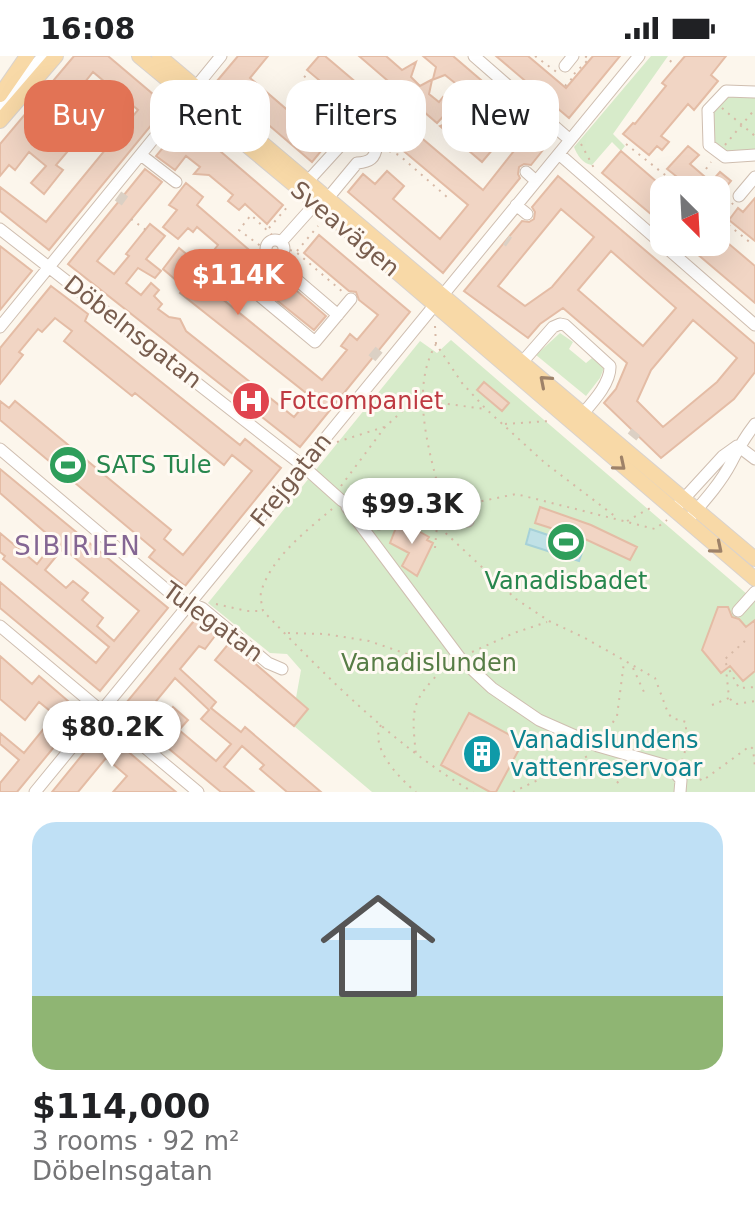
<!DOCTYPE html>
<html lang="en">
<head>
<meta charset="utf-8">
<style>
  body { margin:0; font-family:"DejaVu Sans",sans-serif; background:#f6f6f6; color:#202124; height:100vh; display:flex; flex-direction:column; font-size:30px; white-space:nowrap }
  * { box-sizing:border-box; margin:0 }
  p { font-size:26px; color:#757577 }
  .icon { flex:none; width:44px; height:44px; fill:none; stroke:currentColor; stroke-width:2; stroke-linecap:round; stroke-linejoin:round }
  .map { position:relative; height:736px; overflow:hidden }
  .side { display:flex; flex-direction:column; background:#fff; flex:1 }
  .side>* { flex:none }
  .top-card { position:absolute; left:24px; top:24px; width:708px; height:72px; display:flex; gap:16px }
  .needle { width:52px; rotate:156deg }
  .buttons { position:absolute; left:650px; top:120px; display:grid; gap:16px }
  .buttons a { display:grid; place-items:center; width:80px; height:80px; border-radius:16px; background:#fff; box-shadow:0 8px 32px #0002; font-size:40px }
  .price { position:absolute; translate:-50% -68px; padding:0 18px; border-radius:28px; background:#fff; color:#222; font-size:26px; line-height:52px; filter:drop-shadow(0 2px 4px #0008) }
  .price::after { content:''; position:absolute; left:50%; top:48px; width:24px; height:18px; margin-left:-12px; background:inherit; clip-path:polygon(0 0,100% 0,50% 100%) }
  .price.selected { background:#e27355; color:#fff }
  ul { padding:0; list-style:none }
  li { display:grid; align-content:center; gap:16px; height:424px; padding:0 32px }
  li span { display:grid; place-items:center; height:248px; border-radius:24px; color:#555 }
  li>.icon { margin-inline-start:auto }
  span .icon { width:144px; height:144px; fill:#fffc; stroke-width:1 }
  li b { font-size:34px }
  .tag { padding:0 28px; border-radius:24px; background:#fff; box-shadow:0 8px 32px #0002; font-size:28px; line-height:72px }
  .tag.selected { background:#e27355; color:#fff }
  .status { display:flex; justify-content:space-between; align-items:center; height:56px; padding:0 40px; background:#fff; direction:ltr }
  .status svg { height:22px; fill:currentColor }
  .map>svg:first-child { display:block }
</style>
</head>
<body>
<div class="status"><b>16:08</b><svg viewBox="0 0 49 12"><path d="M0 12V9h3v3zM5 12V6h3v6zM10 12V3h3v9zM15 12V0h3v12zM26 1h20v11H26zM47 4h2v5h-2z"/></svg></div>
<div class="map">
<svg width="755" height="736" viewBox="0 0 755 736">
  <rect width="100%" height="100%" fill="#fcf6ec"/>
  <path fill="#d7ebca" d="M651 0H668L613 78 625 90 621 95 612 86 592 109C583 108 577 99 574 91Z
    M745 39 755 40V96L726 97 714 86 713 56 728 41Z
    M560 277 573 286 569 293 586 307 592 302 604 312 600 322 586 340 536 299Z
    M451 284 755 545V736H372L294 670 308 653 296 642 301 614 287 598 270 597 208 547 420 285 437 297Z"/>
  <path fill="#c0e1e6" stroke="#a6d1d8" stroke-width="2" d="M530 473 584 491 579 505 526 488Z"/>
  <path fill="#f1d5c4" stroke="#e4bca5" stroke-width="2" fill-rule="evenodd" d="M74 0H108L167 50 49 194 0 155V131L46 166 138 54 93 16 77 36 72 32 36 74 53 87 88 45 101 56 56 109 63 114 44 138 31 127 46 110 29 96 15 114 9 109 0 120V88Z
    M238 0H268L250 22 298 63 310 49 327 64 315 78 327 88 312 106 217 25Z
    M319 0H325L483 134 521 86 484 53 471 57 474 44 464 36 451 40 455 27 445 19 432 24 429 38 439 46 443 41 453 50 437 67 359 0H386L402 14 416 6 411 21 420 30 433 23 436 11 423 0H453L551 84 531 109 524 108 519 111 518 118 520 122 443 217 348 136 363 118 375 128 387 115 404 130 393 143 440 183 468 149 307 14Z
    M496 0H528L566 32 593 0H620L569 62Z
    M685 0H726L711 19 718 25 694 54 688 48 661 80 669 86 662 94 657 90 649 99 623 78 633 67 635 68 666 30 662 27Z
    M471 58 468 71 493 93 482 106 440 70Z
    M185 65 283 149 267 168 245 148 239 154 228 145 233 139 209 119 194 118 200 111 186 100 175 114 156 100Z
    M688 90 699 99 690 108 711 126 720 116 731 125 716 143V134H671L681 124 667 113Z
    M621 95 664 132V169L602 117Z
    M145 113 162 126 97 205 114 218 129 200 126 198 150 168 165 180 146 203 161 215 155 222 138 212 126 227 141 239 151 227 159 234 154 240 162 248 158 253 169 261 180 263 186 275 294 361 311 341 180 237 184 231 163 213 179 192 201 210 194 220 322 324 347 294 341 290 350 278 357 284 378 259 359 244 356 236 349 235 304 197 319 179 410 256 300 391 68 208Z
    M558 120 755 288V316L734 343 661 402 604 347 616 333 627 307 563 252 540 268 528 282 464 235 522 165 529 166 534 163 535 156 532 151ZM561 153 594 181 552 231 525 250 498 230ZM611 195 676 252 643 290 578 234ZM693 264 737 302 717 326 663 371 637 345 651 314Z
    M186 127 203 141 197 149 326 260 314 274 214 194 218 189 197 171 193 176 188 172 178 183 163 171 177 154 169 149Z
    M755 142V185L729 164 738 152 743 156Z
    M716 177 755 210V247L683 186H716Z
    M0 190 32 215 0 254Z
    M51 230 88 258 85 265 240 389 245 383 281 412 185 530 149 501 155 494 0 364V345L9 352 15 345 171 474 164 483 183 499 252 415 232 399 224 409 135 337 132 340 64 285 72 275 55 262 42 276 38 273 19 296 23 299 0 328V292Z
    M484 326 509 347 502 355 477 334Z
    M0 413 168 552 100 635 0 552V526L96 607 109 591 3 503 5 500 0 496V477L37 508 55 485 0 437ZM63 492 139 555 114 585 97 570 103 562 82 544 88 537 73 525 66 532 45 514Z
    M540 451 591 469 637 491 630 504 585 483 535 467Z
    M399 464 429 481 427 484 433 487 417 520 402 510 409 497 390 487Z
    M718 551H728L732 561 739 563 746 571 755 564V615L743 625 730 610 721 617 702 594Z
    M198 560 218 576 205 593 199 590 180 613 216 646 211 652 241 676 245 671 321 736H287L260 713 264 709 242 690 224 711 254 736H221L121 653ZM175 622 209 654 201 663 231 688 216 705 179 674 188 664 173 651 165 661 152 650Z
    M230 586 308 653 294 670 215 604Z
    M0 600 32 628 39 620 82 657 17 736H0V727L19 704 0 688V677L24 697 55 659 39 646 25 664 0 643Z
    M469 657 523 686 496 736H490L441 709Z
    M105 676 158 721 176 736H113L127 720 106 702 78 736H52L100 677Z"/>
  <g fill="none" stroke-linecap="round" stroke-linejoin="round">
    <path stroke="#dbd0c4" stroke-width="11" stroke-dasharray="11 5.5" stroke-linecap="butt" d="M118 140 125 145
      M506 184 509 186
      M372 295 379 301
      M632 381 636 376"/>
    <defs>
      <path id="minor" d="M474 0 570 84
        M565 10 573 0
        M755 36 726 35 708 54 709 89 725 101 755 99
        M0 51 43 0
        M559 98 755 269
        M141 99 176 126
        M526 116 536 125
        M308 125 339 91 341 80 348 72 355 71 377 89C375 103 370 106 357 107L328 142
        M739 140 755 121
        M516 149 527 158
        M0 173 303 410 341 444 379 468
        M266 193a9 9 0 1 1 18 0a9 9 0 1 1-18 0Z
        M282 185 316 147
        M277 202 283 212 338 259
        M231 216 315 286 351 243
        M0 271 221 0
        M517 312 553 271 560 268 565 269 610 310C611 328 590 349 579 362
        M738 390 755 403
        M0 393 175 541 202 552 268 607 282 613
        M679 448 723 400 737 390
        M347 451 460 602 492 632 539 664 598 690 671 711 681 724 680 736
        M360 456 400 450 435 455 468 465
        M692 459C706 443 721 426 731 407 738 393 745 381 755 368
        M738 555 755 536
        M0 570 198 736
        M35 736 639 0"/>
      <path id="major" d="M139 0 316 147 755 523
        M159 0 755 503
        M0 39 27 0
        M0 65 56 0"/>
    </defs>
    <use href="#minor" stroke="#cfbeb0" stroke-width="13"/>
    <use href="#major" stroke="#d9d2cd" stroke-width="16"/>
    <path stroke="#d7b9a6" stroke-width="2" stroke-dasharray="2 6" stroke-linecap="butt" d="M535 0 558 17
      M670 6 675 0
      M574 18 589 3 585 0
      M304 20 339 48 347 59
      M565 30 574 20
      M722 52 755 80
      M581 88 595 114
      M626 88 684 134
      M725 89 755 53
      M389 95 399 99 447 141
      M706 113 711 106
      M716 159 752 188
      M722 161 733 147
      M131 163 146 174
      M269 172 290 148
      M266 194 239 174 251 159 272 179
      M290 194 296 196 344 237
      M297 195 318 170
      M435 270 436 288 462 327 486 353 545 407 616 461
      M436 288C409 334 430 398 442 445
      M424 345 486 353
      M505 368 550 365
      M337 386 384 371
      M341 430 385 371 423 336
      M458 450 516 438 655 473 667 464
      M332 453C306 475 271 502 261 536 260 542 262 549 263 555 327 621 394 690 473 736
      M436 465 437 469 516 543 549 565 585 582 655 622 668 657 672 662 686 666V692L681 708
      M627 465 652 451
      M435 492 437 470
      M216 548 247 555H261
      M288 577 325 578 369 585 445 611C411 645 411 651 416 699
      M745 585 724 604 739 632 755 631
      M472 596 514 577 547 566
      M633 612 644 636
      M730 643 736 648 755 645
      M712 649 729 642 726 613
      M381 669C369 691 399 722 416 736
      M604 680 617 660 624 606
      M683 706 702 725 750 690 753 693 755 711
      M617 727 632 710
      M513 736 592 698"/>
    <use href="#minor" stroke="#fff" stroke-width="11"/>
    <use href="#major" stroke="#f8d9a7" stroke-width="14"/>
  </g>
  <defs><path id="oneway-chevron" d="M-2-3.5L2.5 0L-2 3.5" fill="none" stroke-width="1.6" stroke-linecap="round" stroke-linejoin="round" transform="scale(2)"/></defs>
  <g stroke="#9e8269">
    <use href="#oneway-chevron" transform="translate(545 325) rotate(-139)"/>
    <use href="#oneway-chevron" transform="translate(620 409) rotate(40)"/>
    <use href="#oneway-chevron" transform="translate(717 492) rotate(40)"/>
  </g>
  <defs>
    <symbol id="hospital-disc" viewBox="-11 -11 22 22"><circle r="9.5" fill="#e0444e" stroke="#fffaf3"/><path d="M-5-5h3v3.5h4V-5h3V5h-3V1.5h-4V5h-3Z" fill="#fff"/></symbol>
    <symbol id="stadium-disc" viewBox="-11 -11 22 22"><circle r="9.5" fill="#2e9e5b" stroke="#fffaf3"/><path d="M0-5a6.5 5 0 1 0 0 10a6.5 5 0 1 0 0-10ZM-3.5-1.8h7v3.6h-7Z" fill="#fff"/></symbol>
    <symbol id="building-disc" viewBox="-11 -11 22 22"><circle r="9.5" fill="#0f9aa8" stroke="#fffaf3"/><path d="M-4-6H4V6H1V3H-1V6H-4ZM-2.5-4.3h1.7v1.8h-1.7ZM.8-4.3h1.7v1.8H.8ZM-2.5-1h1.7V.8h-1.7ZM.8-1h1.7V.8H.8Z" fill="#fff"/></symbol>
  </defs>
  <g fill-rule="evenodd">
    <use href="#hospital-disc" x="229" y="323" width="44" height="44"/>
    <use href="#stadium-disc" x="46" y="387" width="44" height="44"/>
    <use href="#stadium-disc" x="544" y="464" width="44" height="44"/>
    <use href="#building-disc" x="460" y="676" width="44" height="44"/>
  </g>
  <g text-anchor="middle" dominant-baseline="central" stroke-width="6" stroke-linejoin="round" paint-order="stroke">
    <g font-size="24" fill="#785d4e" stroke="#fffaf3">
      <text transform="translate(345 173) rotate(40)">Sveavägen</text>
      <text transform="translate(133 276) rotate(38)">Döbelnsgatan</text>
      <text transform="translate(291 424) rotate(-51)">Frejgatan</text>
      <text transform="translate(213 566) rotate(36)">Tulegatan</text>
    </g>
    <g font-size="24" fill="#be3a42" stroke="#fffaf3" text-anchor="start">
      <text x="279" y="345">Fotcompaniet</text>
    </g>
    <g font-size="24" fill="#27864d" stroke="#fffaf3" text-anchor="start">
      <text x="96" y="409">SATS Tule</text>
      <text x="566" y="525" text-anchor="middle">Vanadisbadet</text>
    </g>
    <g font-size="24" fill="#577d46" stroke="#fffaf3">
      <text x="429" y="607">Vanadislunden</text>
    </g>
    <g font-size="24" fill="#0d838f" stroke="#fffaf3" text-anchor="start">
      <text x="510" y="684">Vanadislundens<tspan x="510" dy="28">vattenreservoar</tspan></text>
    </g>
    <g font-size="26" letter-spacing="2" fill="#846693" stroke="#fffaf3">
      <text x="78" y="490">SIBIRIEN</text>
    </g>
  </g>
</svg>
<div class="buttons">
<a><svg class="needle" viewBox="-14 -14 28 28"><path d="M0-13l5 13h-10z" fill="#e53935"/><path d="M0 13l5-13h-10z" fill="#757577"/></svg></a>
</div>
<b class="price selected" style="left:238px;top:261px">$114K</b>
<b class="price" style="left:412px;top:490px">$99.3K</b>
<b class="price" style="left:112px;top:713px">$80.2K</b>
<div class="top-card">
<a class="tag selected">Buy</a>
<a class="tag">Rent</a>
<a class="tag">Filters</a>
<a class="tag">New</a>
</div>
</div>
<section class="side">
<ul>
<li><span style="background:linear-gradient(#bfe0f5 70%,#8fb573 0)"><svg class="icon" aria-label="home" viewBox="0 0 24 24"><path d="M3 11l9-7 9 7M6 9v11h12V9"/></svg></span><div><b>$114,000</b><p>3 rooms · 92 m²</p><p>Döbelnsgatan</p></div></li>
</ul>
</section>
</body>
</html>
